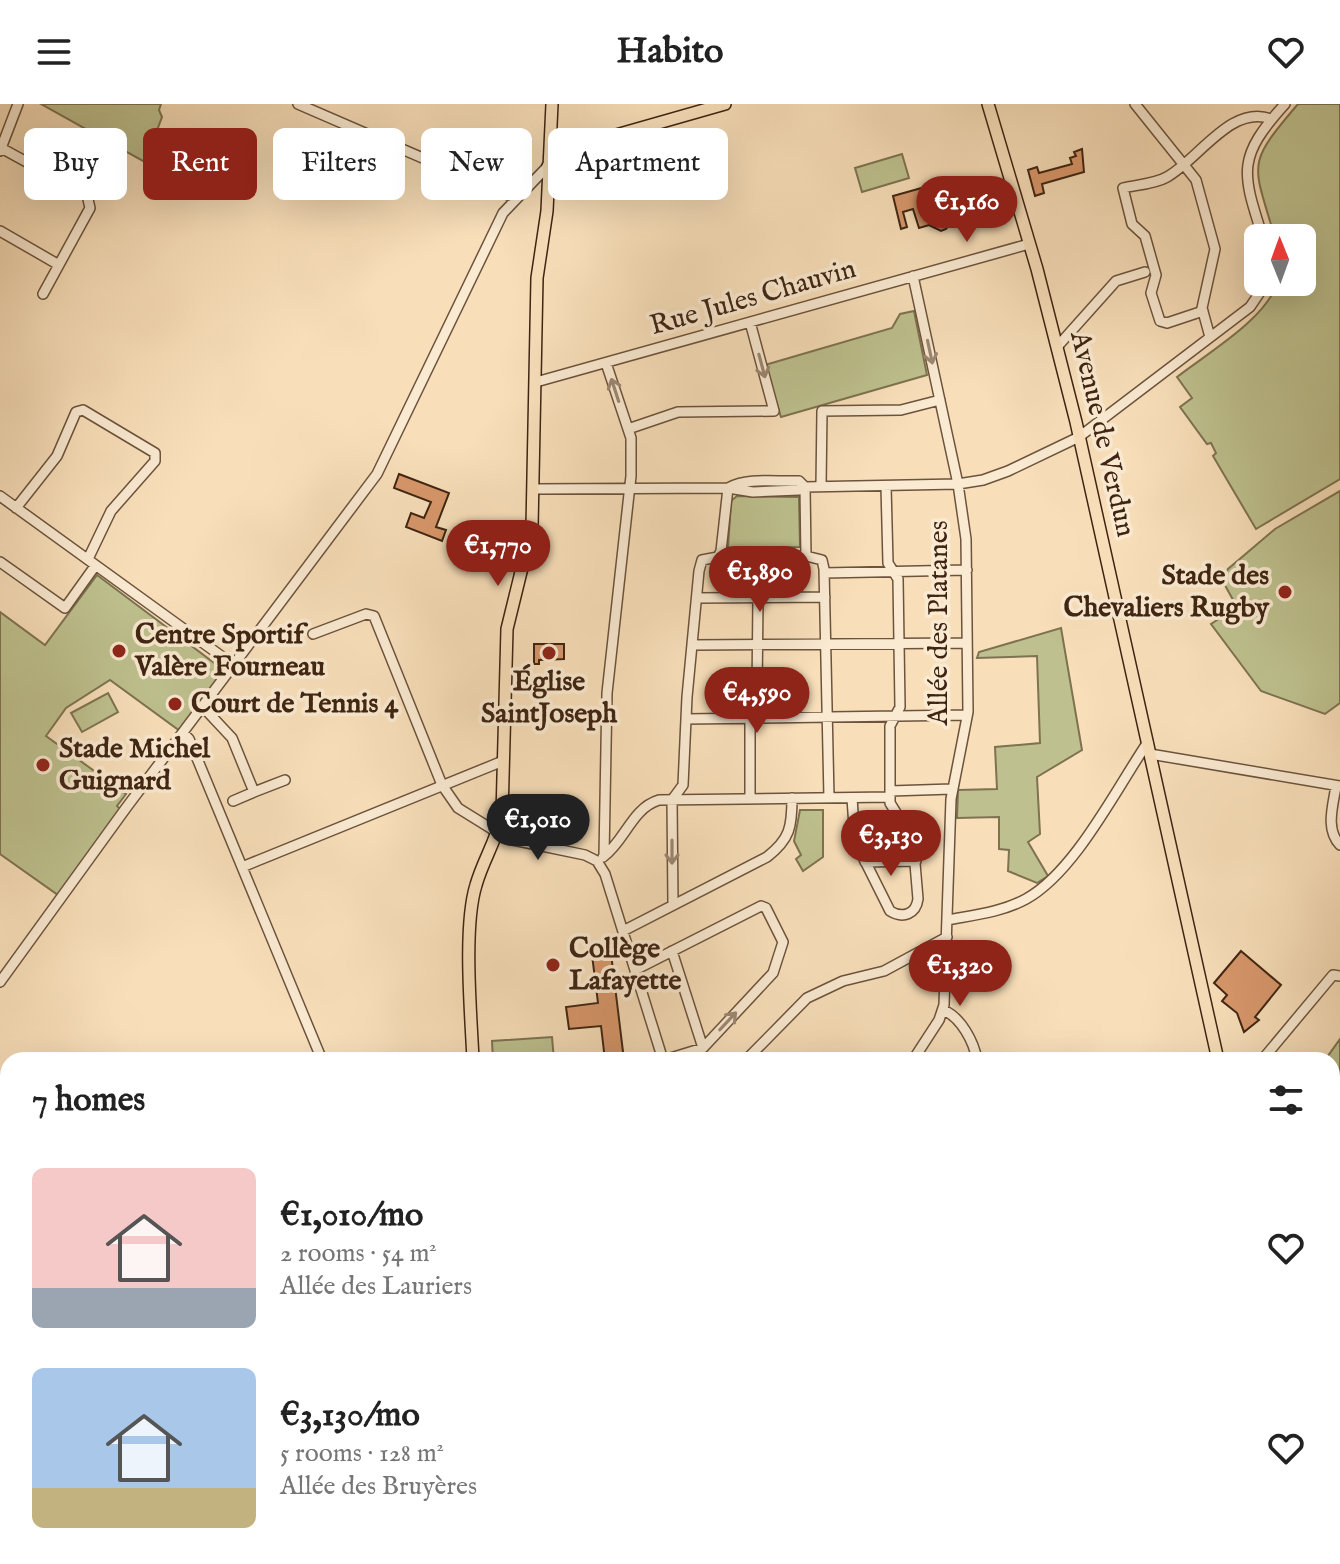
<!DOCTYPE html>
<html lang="en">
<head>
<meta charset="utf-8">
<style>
  body { margin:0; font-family:"IM FELL English",serif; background:#f2f2f2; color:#222; height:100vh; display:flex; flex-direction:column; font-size:30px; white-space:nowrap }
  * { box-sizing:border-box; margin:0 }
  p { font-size:26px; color:#767676 }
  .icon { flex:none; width:44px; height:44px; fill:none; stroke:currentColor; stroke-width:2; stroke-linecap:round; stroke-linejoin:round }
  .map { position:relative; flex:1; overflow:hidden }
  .drawer { position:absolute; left:0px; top:948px; width:1340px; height:512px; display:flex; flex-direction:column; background:#fff; border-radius:24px 24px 0 0; box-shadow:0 8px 32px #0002 }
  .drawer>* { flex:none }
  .banner { position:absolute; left:24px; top:24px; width:800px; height:72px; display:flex; gap:16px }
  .needle { width:52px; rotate:359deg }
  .controls { position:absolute; left:1244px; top:120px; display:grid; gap:16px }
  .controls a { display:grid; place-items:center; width:72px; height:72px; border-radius:12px; background:#fff; box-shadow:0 8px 32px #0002; font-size:40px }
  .price { position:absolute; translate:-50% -68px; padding:0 18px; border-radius:28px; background:#8f2418; color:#fff; font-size:26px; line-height:52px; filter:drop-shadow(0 2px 4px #0008) }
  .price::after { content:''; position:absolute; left:50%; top:48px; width:24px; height:18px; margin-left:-12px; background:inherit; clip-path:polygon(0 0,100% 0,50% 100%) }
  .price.active { background:#222; color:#fff }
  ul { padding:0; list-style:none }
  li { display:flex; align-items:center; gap:24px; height:200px; padding:0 32px }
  li span { display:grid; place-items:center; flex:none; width:224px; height:160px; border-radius:12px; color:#555 }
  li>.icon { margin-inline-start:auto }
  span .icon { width:96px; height:96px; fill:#fffc; stroke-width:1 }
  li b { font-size:34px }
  h2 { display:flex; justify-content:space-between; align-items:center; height:96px; padding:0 32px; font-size:34px }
  .tag { padding:0 28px; border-radius:12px; background:#fff; box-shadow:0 8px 32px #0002; font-size:28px; line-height:72px }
  .tag.active { background:#8f2418; color:#fff }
  header { display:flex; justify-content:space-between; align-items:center; height:104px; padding:0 32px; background:#fff; font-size:36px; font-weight:700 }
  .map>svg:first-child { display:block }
</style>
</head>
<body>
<header><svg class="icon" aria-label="menu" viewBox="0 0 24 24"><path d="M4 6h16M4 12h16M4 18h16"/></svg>Habito<svg class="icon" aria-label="heart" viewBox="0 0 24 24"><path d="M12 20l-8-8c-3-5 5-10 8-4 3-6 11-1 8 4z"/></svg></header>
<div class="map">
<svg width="1340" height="1460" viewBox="0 0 1340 1460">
  <rect width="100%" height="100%" fill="#f8dfba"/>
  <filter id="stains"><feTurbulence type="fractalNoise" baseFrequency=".0025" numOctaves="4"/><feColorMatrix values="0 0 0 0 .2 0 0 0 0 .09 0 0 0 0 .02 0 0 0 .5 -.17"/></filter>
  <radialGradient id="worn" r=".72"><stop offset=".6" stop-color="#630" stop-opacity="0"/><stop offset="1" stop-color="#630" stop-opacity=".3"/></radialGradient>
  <path fill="#bec18f" stroke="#7e7250" stroke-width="2" d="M41 0H161L159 6 162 13 145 58Z
    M1298 0H1340V375L1256 425 1213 352 1216 349 1211 339 1207 340 1180 303 1192 294 1177 273C1209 248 1265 216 1278 178H1302V134H1275C1253 58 1245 62 1298 0Z
    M902 50 909 74 862 88 855 64Z
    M914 207 927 271 781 313 765 261 892 224 900 210Z
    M1340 387V599L1325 610 1261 587 1211 520 1237 503 1222 476 1228 465 1275 425Z
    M737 392 799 393 800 443 728 444 731 397Z
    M97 471 217 561 223 562 224 568 180 627 110 576 66 604 46 632 126 690 117 702 121 706 58 791 0 750V508L45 541Z
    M1061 524 1082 646 1037 673 1040 730 1028 738 1048 772 1037 779 1008 767 1009 746 999 745V713L957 714 958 686 997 685 995 643 1040 639 1037 552 977 554 979 548Z
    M108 589 118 608 82 628 71 609Z
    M800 706H823V753L803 767 796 755 801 751 794 737Z
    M552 933 554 956H493L492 937Z
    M1340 935V1080L1332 1089V956H1325Z"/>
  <path fill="#d8976b" stroke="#3e2412" stroke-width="2" d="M1082 45 1084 68 1042 80 1044 89 1035 92 1028 66 1037 63 1039 69 1072 60 1070 54 1076 52 1074 48Z
    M950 76 954 90 963 87 971 110 954 115 946 125 941 127 929 121 919 124 913 105 903 108 907 123 901 125 893 92Z
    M399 370 449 389 436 423 446 426 442 437 406 423 411 409 424 414 431 398 394 384Z
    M534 540H564V555L539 556V560H534Z
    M610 841 624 956H605L601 922 569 925 566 903 598 899 591 843Z
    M1241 847 1281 881 1255 913 1259 916 1244 928 1237 909 1222 897 1227 891 1214 879Z"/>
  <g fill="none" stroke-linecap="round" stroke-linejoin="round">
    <defs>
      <path id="minor" d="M298 0 515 94
        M1135 0 1196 76 1215 145 1202 204 1210 233
        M1 44 87 91 90 104 43 190
        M0 47 18 0
        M0 127 59 161
        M1263 134C1242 68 1236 54 1285 0
        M1203 207 1167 219 1160 217 1151 189 1156 171 1145 132 1132 120 1123 84C1136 81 1155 80 1167 73 1199 55 1231 0 1271 15
        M1057 243 1116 177 1145 168
        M536 278 1029 140
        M628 325 678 308 774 307 750 218
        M821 382 822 307 901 306 940 296
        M805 383 806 452 822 456 824 465 829 694
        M728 384C748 373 776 378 799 377L805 383
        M535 385 728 384 753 388 799 386 805 383 958 380 983 376 1008 367 1079 333 1250 203 1267 178
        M0 392 235 562
        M16 404 57 352 76 308 83 306 155 349V357L111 407 88 455
        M718 453 806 452
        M0 458 65 504 95 462
        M824 469 967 466
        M697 494 825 493
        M313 530 366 510 374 512 442 681 458 704 508 735 585 751 597 757 605 770 663 956
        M692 541 967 539
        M203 603 232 634 254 688 285 676
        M686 615 967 611
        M183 629 189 635 322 956
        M1150 650 1340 682
        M1336 682C1333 702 1325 725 1340 741
        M890 687 952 685
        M852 694 855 737 890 807C903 815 916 810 918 795L913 736 890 699V622L900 603 898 475 888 459 886 382
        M750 695V615L757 589 758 494
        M233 697 254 688
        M604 752 607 589 631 372V334L606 259
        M603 753C625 737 632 704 659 696L890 693
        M865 758 916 757
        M242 763 503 657
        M673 801 672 696 683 681 687 593 699 467 702 456 718 453 721 447 728 384
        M948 816C974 811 1002 808 1026 795 1075 768 1116 685 1148 638
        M623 827 767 753C790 735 792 723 792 694
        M672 847 703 944
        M635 866 761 802 766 804 783 838 773 869 703 944 664 956
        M0 878 126 704 377 370 503 109 548 62
        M943 906C961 913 974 938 977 956
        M746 956 807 894 843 877 884 867 947 833
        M913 956 939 916 944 901 951 695 968 608 966 435 958 380 913 172
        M1262 956 1333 871 1340 872
        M0 1176 8 1166
        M0 1293 8 1286"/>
      <path id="major" d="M988 0 1037 165 1076 318 1218 956
        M548 62 562 49 574 43 725 0
        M473 956C471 910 463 823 476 781 483 756 497 736 502 710L507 525 532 423 537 174 547 107 552 0
        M1332 1131 1340 1139
        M1332 1314 1340 1313
        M1332 1324 1340 1323
        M0 1383 8 1380
        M447 1460 448 1452"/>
    </defs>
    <use href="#minor" stroke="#6c533c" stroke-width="12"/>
    <use href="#major" stroke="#3e2412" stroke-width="14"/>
    <use href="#minor" stroke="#faead2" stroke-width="9"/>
    <use href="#major" stroke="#f8dfba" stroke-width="11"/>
  </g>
  <defs><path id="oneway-shaft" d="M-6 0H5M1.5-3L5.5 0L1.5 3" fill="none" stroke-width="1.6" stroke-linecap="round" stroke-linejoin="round" transform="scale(2)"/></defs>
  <g stroke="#9c8772">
    <use href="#oneway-shaft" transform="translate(930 248) rotate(78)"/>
    <use href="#oneway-shaft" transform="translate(762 262) rotate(75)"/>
    <use href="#oneway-shaft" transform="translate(615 286) rotate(-108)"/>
    <use href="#oneway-shaft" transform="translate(672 748) rotate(90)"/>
    <use href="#oneway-shaft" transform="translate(728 917) rotate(-47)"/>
  </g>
  <g fill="#8f2418" stroke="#faead2" stroke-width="3">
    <circle cx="1285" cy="488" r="8"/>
    <circle cx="119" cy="547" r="8"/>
    <circle cx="549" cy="549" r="8"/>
    <circle cx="175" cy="600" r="8"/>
    <circle cx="43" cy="661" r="8"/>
    <circle cx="553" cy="861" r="8"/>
  </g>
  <g text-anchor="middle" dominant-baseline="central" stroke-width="7" stroke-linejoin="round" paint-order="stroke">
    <g font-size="28" fill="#3e2412" stroke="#faead2">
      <text transform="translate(753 194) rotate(-16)">Rue Jules Chauvin</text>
      <text transform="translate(1102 330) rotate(77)">Avenue de Verdun</text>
      <text transform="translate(939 519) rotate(-90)">Allée des Platanes</text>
    </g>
    <g font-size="28" font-weight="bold" fill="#3e2412" stroke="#faead2" text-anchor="start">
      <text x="1269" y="472" text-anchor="end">Stade des<tspan x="1269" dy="32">Chevaliers Rugby</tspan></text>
      <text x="135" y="531">Centre Sportif<tspan x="135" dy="32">Valère Fourneau</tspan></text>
      <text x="549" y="578" text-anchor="middle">Église<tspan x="549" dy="32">SaintJoseph</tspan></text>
      <text x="191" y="600">Court de Tennis 4</text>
      <text x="59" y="645">Stade Michel<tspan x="59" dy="32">Guignard</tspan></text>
      <text x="569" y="845">Collège<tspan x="569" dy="32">Lafayette</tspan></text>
    </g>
  </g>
  <rect width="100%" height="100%" filter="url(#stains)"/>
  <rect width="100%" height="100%" fill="url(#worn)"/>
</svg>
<div class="controls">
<a><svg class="needle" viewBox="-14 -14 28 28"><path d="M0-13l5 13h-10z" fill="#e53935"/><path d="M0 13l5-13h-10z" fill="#767676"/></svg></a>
</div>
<b class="price" style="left:967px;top:140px">€1,160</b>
<b class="price" style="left:498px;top:484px">€1,770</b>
<b class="price" style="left:760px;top:510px">€1,890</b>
<b class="price" style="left:757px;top:631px">€4,590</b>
<b class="price active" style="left:538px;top:758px">€1,010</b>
<b class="price" style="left:891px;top:774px">€3,130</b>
<b class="price" style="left:960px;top:904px">€1,320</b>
<div class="banner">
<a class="tag">Buy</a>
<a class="tag active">Rent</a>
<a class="tag">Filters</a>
<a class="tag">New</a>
<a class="tag">Apartment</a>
</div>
<section class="drawer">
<h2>7 homes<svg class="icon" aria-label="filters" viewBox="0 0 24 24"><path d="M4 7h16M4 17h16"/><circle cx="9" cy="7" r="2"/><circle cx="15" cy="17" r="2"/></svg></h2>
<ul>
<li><span style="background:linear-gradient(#f6c9c9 75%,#9aa5b1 0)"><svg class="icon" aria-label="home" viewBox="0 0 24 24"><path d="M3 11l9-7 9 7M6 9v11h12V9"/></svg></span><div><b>€1,010/mo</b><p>2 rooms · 54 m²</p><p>Allée des Lauriers</p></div><svg class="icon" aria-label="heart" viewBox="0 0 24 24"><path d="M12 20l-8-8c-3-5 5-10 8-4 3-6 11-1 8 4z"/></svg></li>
<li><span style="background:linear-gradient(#a9c7e8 75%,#c2b280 0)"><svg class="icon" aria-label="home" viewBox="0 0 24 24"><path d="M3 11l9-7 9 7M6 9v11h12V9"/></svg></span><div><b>€3,130/mo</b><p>5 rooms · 128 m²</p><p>Allée des Bruyères</p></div><svg class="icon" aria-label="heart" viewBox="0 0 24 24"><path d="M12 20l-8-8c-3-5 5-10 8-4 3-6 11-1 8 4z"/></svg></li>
</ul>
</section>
</div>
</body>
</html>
